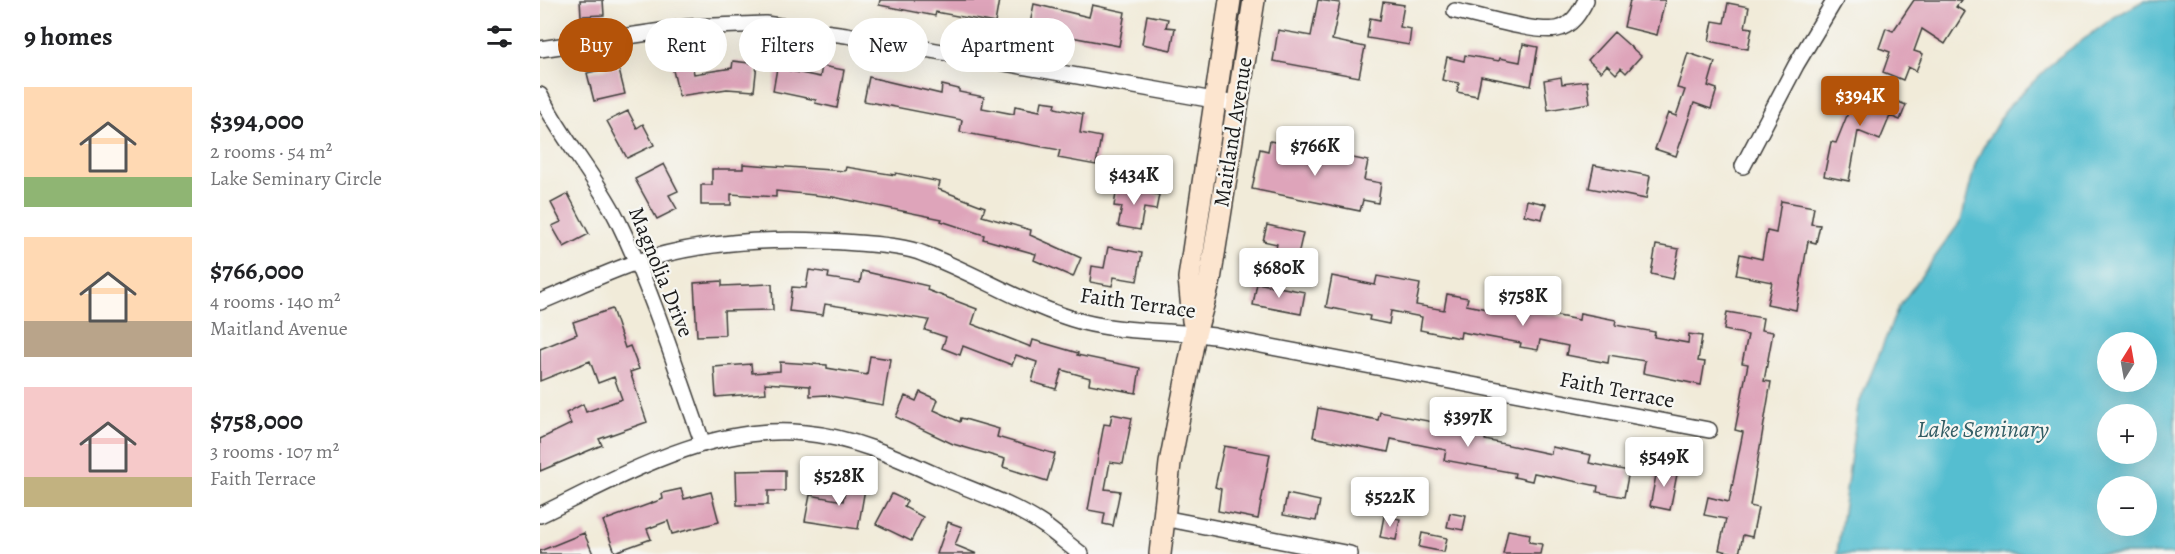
<!DOCTYPE html>
<html lang="en">
<head>
<meta charset="utf-8">
<style>
  body { margin:0; font-family:Alegreya,serif; background:#f2f2f2; color:#202124; height:100vh; display:flex; flex-direction:column; font-size:22px; white-space:nowrap }
  * { box-sizing:border-box; margin:0 }
  p { font-size:20px; color:#757577 }
  .icon { flex:none; width:33px; height:33px; fill:none; stroke:currentColor; stroke-width:2; stroke-linecap:round; stroke-linejoin:round }
  .map { position:relative; flex:1; overflow:hidden }
  .sheet { display:flex; flex-direction:column; background:#fff; width:540px }
  .sheet>* { flex:none }
  .guide { position:absolute; left:18px; top:18px; width:570px; height:54px; display:flex; gap:12px }
  .needle { width:39px; rotate:11deg }
  .buttons { position:absolute; left:1557px; top:332px; display:grid; gap:12px }
  .buttons a { display:grid; place-items:center; width:60px; height:60px; border-radius:50%; background:#fff; box-shadow:0 6px 24px #0002; font-size:30px }
  .price { position:absolute; translate:-50% -51px; padding:0 14px; border-radius:6px; background:#fff; color:#222; font-size:20px; line-height:39px; filter:drop-shadow(0 2px 3px #0008) }
  .price::after { content:''; position:absolute; left:50%; top:36px; width:18px; height:14px; margin-left:-9px; background:inherit; clip-path:polygon(0 0,100% 0,50% 100%) }
  .price.active { background:#b45309; color:#fff }
  ul { padding:0; list-style:none }
  li { display:flex; align-items:center; gap:18px; height:150px; padding:0 24px }
  li span { display:grid; place-items:center; flex:none; width:168px; height:120px; border-radius:0px; color:#555 }
  li>.icon { margin-inline-start:auto }
  span .icon { width:72px; height:72px; fill:#fffc; stroke-width:1 }
  li b { font-size:26px }
  h2 { display:flex; justify-content:space-between; align-items:center; height:72px; padding:0 24px; font-size:26px }
  .chip { padding:0 21px; border-radius:27px; background:#fff; box-shadow:0 6px 24px #0002; font-size:21px; line-height:54px }
  .chip.active { background:#b45309; color:#fff }
  main { display:flex; flex:1; min-height:0 }
  .map>svg:first-child { display:block }
</style>
</head>
<body>
<main>
<section class="sheet">
<h2>9 homes<svg class="icon" aria-label="filters" viewBox="0 0 24 24"><path d="M4 7h16M4 17h16"/><circle cx="9" cy="7" r="2"/><circle cx="15" cy="17" r="2"/></svg></h2>
<ul>
<li><span style="background:linear-gradient(#ffd9b3 75%,#8fb573 0)"><svg class="icon" aria-label="home" viewBox="0 0 24 24"><path d="M3 11l9-7 9 7M6 9v11h12V9"/></svg></span><div><b>$394,000</b><p>2 rooms · 54 m²</p><p>Lake Seminary Circle</p></div></li>
<li><span style="background:linear-gradient(#ffd9b3 70%,#b9a48a 0)"><svg class="icon" aria-label="home" viewBox="0 0 24 24"><path d="M3 11l9-7 9 7M6 9v11h12V9"/></svg></span><div><b>$766,000</b><p>4 rooms · 140 m²</p><p>Maitland Avenue</p></div></li>
<li><span style="background:linear-gradient(#f6c9c9 75%,#c2b280 0)"><svg class="icon" aria-label="home" viewBox="0 0 24 24"><path d="M3 11l9-7 9 7M6 9v11h12V9"/></svg></span><div><b>$758,000</b><p>3 rooms · 107 m²</p><p>Faith Terrace</p></div></li>
</ul>
</section>
<div class="map">
<svg width="1635" height="554" viewBox="0 0 1635 554">
  <rect width="100%" height="100%" fill="#f6f6f2"/>
  <filter id="ink" filterUnits="userSpaceOnUse"><feTurbulence type="fractalNoise" baseFrequency=".0167" numOctaves="2"/><feDisplacementMap in="SourceGraphic" scale="12" xChannelSelector="R" yChannelSelector="G"/><feConvolveMatrix kernelMatrix="1 2 1 2 8 2 1 2 1" color-interpolation-filters="sRGB"/></filter>
  <filter id="wash" filterUnits="userSpaceOnUse"><feTurbulence type="fractalNoise" baseFrequency=".008" numOctaves="4" result="noise"/><feDisplacementMap in="SourceGraphic" scale="24" xChannelSelector="R" yChannelSelector="G"/><feGaussianBlur stdDeviation="1.35" result="paint"/><feColorMatrix in="noise" values="0 0 0 0 0 0 0 0 0 0 0 0 0 0 0 0 0 1.4 0 .05"/><feComposite in="paint" operator="in"/></filter>
  <g filter="url(#wash)">
    <rect width="100%" height="100%" fill="#f1ebd9"/>
    <path fill="#54bed0" stroke="#386d76" stroke-width="1.5" fill-rule="evenodd" d="M1605 0H1635V554H1297L1318 406 1358 308 1421 221 1435 165 1442 149 1466 109 1515 60 1576 16ZM1568 342H1606V381H1568ZM1568 414H1606V453H1568ZM1568 486H1606V525H1568Z"/>
    <g id="blocks">
      <path fill="#dea4ba" d="M40 0H63L64 15 41 16Z
        M340 0H459L455 23 396 12 395 16 339 5Z
        M778 0 800 3 792 40 825 47 819 77 733 61 738 30 771 36Z
        M1090 0H1125L1117 35 1084 27Z
        M1374 0H1421L1416 7 1425 12 1405 44 1382 29 1374 51 1383 54 1376 71 1368 67 1363 80 1343 72 1350 52 1339 48 1346 28 1353 31Z
        M843 2 864 5 860 27 871 29 869 45 827 38 830 18 840 20Z
        M1188 3 1209 7 1205 27 1212 28 1208 49 1169 41 1173 21 1184 23Z
        M494 4 549 17 552 5 585 12 579 46 489 29Z
        M607 15 628 19 626 27 635 28 631 50 602 44Z
        M1074 32 1101 56 1086 73 1081 68 1076 74 1067 65 1061 72 1048 60Z
        M983 44 998 47 991 86 941 76 937 96 917 92 919 83 902 80 907 57 924 61 925 55 959 61 960 58 980 62Z
        M1148 53 1175 62 1168 86 1177 89 1171 109 1154 103 1136 156 1115 149 1128 113 1136 116 1145 90 1137 88Z
        M193 61 217 64 214 91 187 89 139 96 132 66 152 63 154 74 192 68Z
        M78 66 85 94 54 101 47 73Z
        M282 66 304 70 297 108 275 103 276 100 233 91 237 68 280 77Z
        M329 77 401 94 402 85 419 89V92L444 97 442 108 474 114 475 106 500 111 502 101 516 103 515 108 543 114 540 133 561 137 556 165 518 158 520 150 420 132 422 120 324 101Z
        M1021 77 1022 84 1047 81 1050 103 1008 110 1004 80Z
        M1309 83 1366 105 1360 120 1350 116 1340 140 1318 131 1309 181 1284 176 1291 142 1296 143 1312 103 1303 100Z
        M88 111 97 128 103 124 114 145 87 158 67 121Z
        M730 141 828 161 824 180 841 183 838 203 823 200 820 211 712 189 720 149 728 151Z
        M124 164 138 191 129 195 137 209 117 219 95 179Z
        M203 164 305 171 306 167 355 175 356 173 400 182 398 189 445 207 442 216 491 230 490 235 541 258 533 277 494 260 496 254 443 239 444 235 401 221 402 219 293 197 236 191V197L191 194V205H161V185H172V169H203Z
        M1054 165 1110 176 1106 199 1049 188Z
        M577 187 619 195 616 210 604 208 600 230 578 226 582 207 574 206Z
        M28 194 49 234 24 247 12 226 21 222 11 203Z
        M987 200 1006 204 1002 219 984 215Z
        M1241 201 1274 207 1271 224 1280 225 1276 243 1268 241 1256 310 1227 304 1232 282 1196 275 1200 254 1222 259 1227 231 1236 233Z
        M727 225 763 233 755 268 733 262 737 244 723 241Z
        M1116 245 1139 249 1133 279 1111 274Z
        M568 247 602 253 597 281 574 277 572 286 550 282 552 266 564 268Z
        M269 270 289 273 288 278 320 283 322 271 388 286 387 290 437 309 432 324 491 347 493 340 538 353 537 355 600 368 596 393 549 384 550 378 522 370 516 389 492 382 497 362 476 355 472 365 423 346 420 355 402 348 406 337 385 330 389 320 285 304 283 315 249 311 252 287 266 288Z
        M792 276 835 285 837 276 880 284 876 305 904 310 907 294 928 298 926 305 952 310 954 299 978 303 977 308 1039 320 1040 313 1076 320 1075 325 1115 332 1114 337 1148 343 1149 334 1162 336 1158 361 1165 362 1161 385 1103 373 1105 361 1069 355 1068 363 1026 355 1028 346 1000 340 998 350 980 347 981 343 921 332 920 338 880 330 882 317 851 311 849 324 829 320 830 316 786 307Z
        M182 281V286L232 284 233 310 184 311 185 335 157 336 154 283Z
        M717 283 765 292 761 314 713 305Z
        M72 309 85 348 90 346 99 369 90 372 107 422 59 439 62 445 0 471V439L31 424 26 413 43 404 46 412 82 399 74 377 58 383 50 361 0 381V349L37 334 33 322Z
        M1187 312 1223 318 1221 330 1233 332 1224 381 1231 382 1210 506 1218 508 1212 537 1203 535 1199 554 1179 550 1186 519 1164 515 1168 497 1189 502 1203 432 1195 430 1208 364 1202 363 1208 335 1184 330Z
        M330 356 350 359 343 405 285 395 270 396V386L225 383 226 393 176 397 174 367 211 364 212 373 240 371V362L287 365V368L327 375Z
        M380 392 398 400 394 410 420 422 421 418 459 429 457 437 515 454 507 481 463 467 465 459 413 444 356 417 365 396 376 401Z
        M778 408 838 420 840 412 947 432 945 440 1011 454 1012 447 1051 455 1049 463 1089 471 1084 497 1057 492 1058 486 994 473 992 481 974 477 975 473 904 460 906 450 851 439 848 452 773 437Z
        M572 414 592 418 583 464 570 462 565 489 580 491 573 526 563 524 565 513 548 510 564 424 570 425Z
        M684 446 730 454 718 519 678 511 681 489 675 487Z
        M1118 465 1138 469 1130 510 1110 506Z
        M245 470V491H228V505H197L196 471Z
        M307 479 326 483 318 529 265 521 270 495 303 501Z
        M141 489 144 499 171 492 179 522 132 534 128 521 107 529 111 539 75 552 63 521 123 499 122 493Z
        M352 494 367 501 364 507 383 517 371 541 336 524Z
        M747 494 780 501 776 521 743 515Z
        M910 513 926 516 923 530 907 527Z
        M844 516 860 519 856 540 840 537Z
        M408 522 422 527 415 545 437 554H397Z
        M968 530 990 534 989 542 1002 544 1000 554H963Z
        M44 533 53 554H0V551Z
        M882 533 907 538 904 552 879 547Z"/>
    </g>
  </g>
  <g filter="url(#ink)">
    <use href="#blocks" fill-opacity="0" stroke="#3c3b38" stroke-width="1.5"/>
    <g fill="none" stroke-linecap="round" stroke-linejoin="round">
      <defs>
        <path id="minor" d="M915 11C940 16 995 33 1017 29 1032 26 1040 12 1046 0
          M0 49 149 27 225 24 306 35 685 102
          M0 95C22 139 55 175 77 219 112 290 136 369 163 444
          M1203 166 1256 65 1295 0
          M0 302C32 289 64 273 97 262 167 239 244 237 317 243 339 245 364 246 384 254 438 274 487 307 543 322 586 333 630 330 674 336L1169 430
          M0 515C81 476 171 423 265 433 312 437 356 457 398 476 434 491 473 504 505 526 517 535 529 545 541 554
          M623 518 810 554"/>
        <path id="secondary" d="M653 321 649 278 690 0
          M620 554 630 463 655 334 670 280 714 0"/>
      </defs>
      <use href="#minor" stroke="#3c3b38" stroke-width="18"/>
      <use href="#secondary" stroke="#3c3b38" stroke-width="24"/>
      <use href="#minor" stroke="#fff" stroke-width="15"/>
      <use href="#secondary" stroke="#fce5cf" stroke-width="21"/>
    </g>
  </g>
  <g text-anchor="middle" dominant-baseline="central" stroke-width="4.5" stroke-linejoin="round" paint-order="stroke">
    <g font-size="22" fill="#1c1c1c" stroke="#f6f6f2">
      <text transform="translate(693 132) rotate(-81)">Maitland Avenue</text>
      <text transform="translate(121 272) rotate(68)">Magnolia Drive</text>
      <text transform="translate(598 303) rotate(8)">Faith Terrace</text>
      <text transform="translate(1077 390) rotate(11)">Faith Terrace</text>
    </g>
    <g font-size="24" font-style="italic" fill="#325d64" stroke="#f6f6f2">
      <text x="1443" y="429">Lake Seminary</text>
    </g>
  </g>
</svg>
<div class="buttons">
<a><svg class="needle" viewBox="-14 -14 28 28"><path d="M0-13l5 13h-10z" fill="#e53935"/><path d="M0 13l5-13h-10z" fill="#757577"/></svg></a>
<a>+</a>
<a>−</a>
</div>
<b class="price active" style="left:1320px;top:127px">$394K</b>
<b class="price" style="left:775px;top:177px">$766K</b>
<b class="price" style="left:594px;top:206px">$434K</b>
<b class="price" style="left:739px;top:299px">$680K</b>
<b class="price" style="left:983px;top:327px">$758K</b>
<b class="price" style="left:928px;top:448px">$397K</b>
<b class="price" style="left:1124px;top:488px">$549K</b>
<b class="price" style="left:299px;top:507px">$528K</b>
<b class="price" style="left:850px;top:528px">$522K</b>
<div class="guide">
<a class="chip active">Buy</a>
<a class="chip">Rent</a>
<a class="chip">Filters</a>
<a class="chip">New</a>
<a class="chip">Apartment</a>
</div>
</div>
</main>
</body>
</html>
